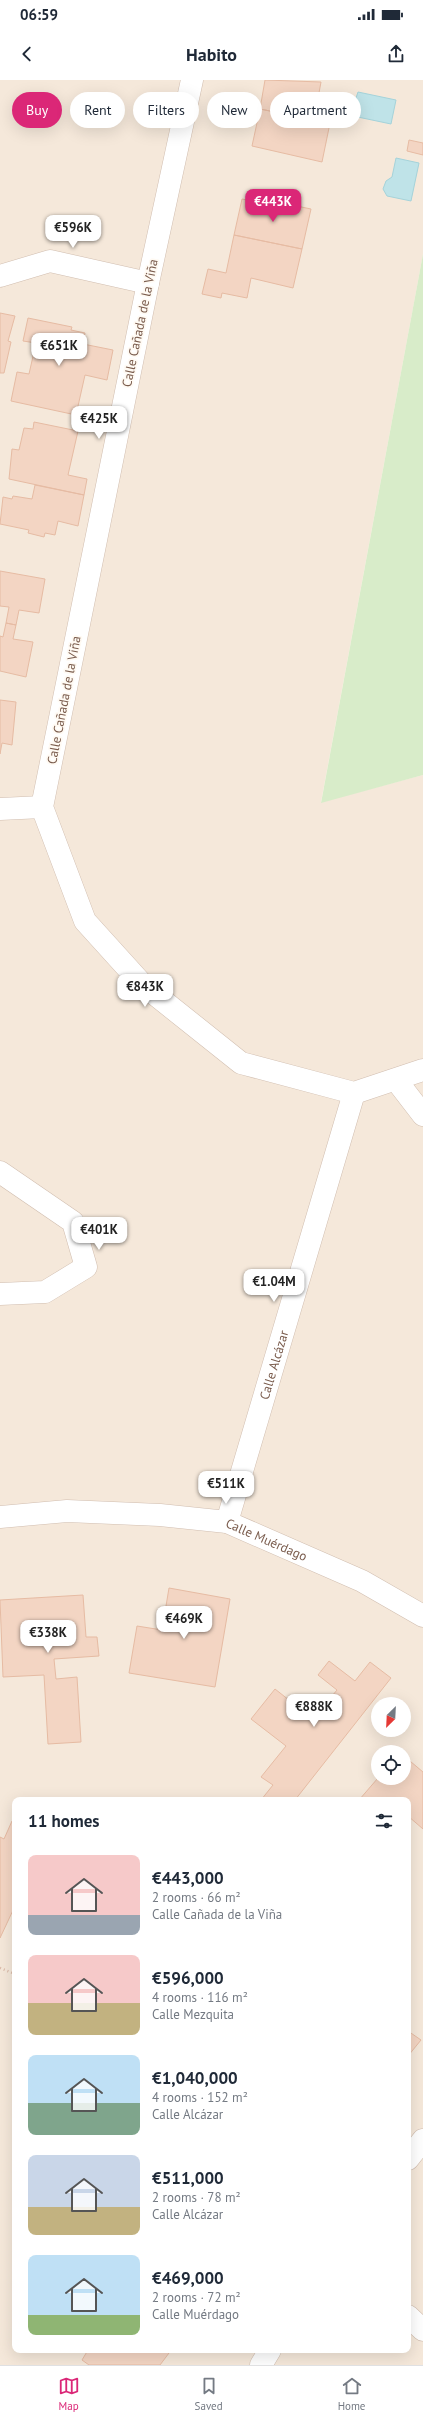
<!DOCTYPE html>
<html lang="en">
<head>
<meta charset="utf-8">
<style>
  body { margin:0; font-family:"PT Sans",sans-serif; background:#f6f6f7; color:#1f2937; height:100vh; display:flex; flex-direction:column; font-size:15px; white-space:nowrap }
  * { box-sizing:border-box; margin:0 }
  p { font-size:13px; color:#747a83 }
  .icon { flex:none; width:22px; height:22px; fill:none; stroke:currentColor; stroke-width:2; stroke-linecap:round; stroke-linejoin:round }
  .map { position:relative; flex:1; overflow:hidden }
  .panel { position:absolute; left:12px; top:1717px; width:399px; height:556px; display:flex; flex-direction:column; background:#fff; border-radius:8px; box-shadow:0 4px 16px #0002 }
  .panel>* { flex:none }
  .guide { position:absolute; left:12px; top:12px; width:399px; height:36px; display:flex; gap:8px }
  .needle { width:26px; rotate:204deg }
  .fabs { position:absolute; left:371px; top:1617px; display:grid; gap:8px }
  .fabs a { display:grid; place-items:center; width:40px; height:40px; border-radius:50%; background:#fff; box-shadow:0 4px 16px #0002; font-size:20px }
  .price { position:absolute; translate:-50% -34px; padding:0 9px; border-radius:8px; background:#fff; color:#222; font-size:13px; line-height:26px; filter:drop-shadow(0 1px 2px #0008) }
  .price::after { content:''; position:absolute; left:50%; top:24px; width:12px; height:9px; margin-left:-6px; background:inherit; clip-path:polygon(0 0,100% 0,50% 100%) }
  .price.current { background:#db2777; color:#fff }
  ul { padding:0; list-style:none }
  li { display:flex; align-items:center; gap:12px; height:100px; padding:0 16px }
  li span { display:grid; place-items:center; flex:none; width:112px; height:80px; border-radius:8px; color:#555 }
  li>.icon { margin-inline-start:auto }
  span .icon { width:48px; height:48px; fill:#fffc; stroke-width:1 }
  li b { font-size:17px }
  h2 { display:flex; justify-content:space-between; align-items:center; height:48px; padding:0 16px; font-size:17px }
  .chip { padding:0 14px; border-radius:18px; background:#fff; box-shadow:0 4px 16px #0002; font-size:14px; line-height:36px }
  .chip.current { background:#db2777; color:#fff }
  .status { display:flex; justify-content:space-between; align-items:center; height:28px; padding:0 20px; background:#fff; direction:ltr }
  .status svg { height:11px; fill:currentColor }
  header { display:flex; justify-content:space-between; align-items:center; height:52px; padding:0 16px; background:#fff; font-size:18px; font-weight:600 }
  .menu { display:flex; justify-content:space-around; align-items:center; height:56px; border-top:1px solid #e0e1e3; background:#fff; font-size:11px; color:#747a83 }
  .menu a { display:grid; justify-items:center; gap:2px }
  .menu .current { color:#db2777 }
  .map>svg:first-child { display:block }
</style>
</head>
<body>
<div class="status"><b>06:59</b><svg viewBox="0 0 49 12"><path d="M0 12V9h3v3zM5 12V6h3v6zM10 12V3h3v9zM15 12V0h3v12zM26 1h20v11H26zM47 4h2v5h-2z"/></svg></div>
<header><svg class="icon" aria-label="back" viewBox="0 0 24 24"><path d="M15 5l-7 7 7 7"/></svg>Habito<svg class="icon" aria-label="share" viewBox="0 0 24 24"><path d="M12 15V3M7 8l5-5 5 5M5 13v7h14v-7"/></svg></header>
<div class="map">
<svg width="423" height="2285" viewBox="0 0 423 2285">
  <rect width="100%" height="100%" fill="#fdf6ec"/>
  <path fill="#f5e8da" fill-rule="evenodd" d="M0 0H423V174L321 722 423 695V2285H0ZM378 1624H404V1650H378ZM378 1672H404V1698H378ZM15 1720H408V2270H15Z"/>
  <path fill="#d8ecc9" d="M423 174V695L321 723Z"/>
  <path fill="#bfe3e8" stroke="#a5d3da" d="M358 12 396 20 391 44 353 36 354 31 349 27 350 20 356 18Z
    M396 78 419 83 411 121 387 116 383 109 386 101 392 97Z"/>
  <path fill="#f3d5c3" stroke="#e6bba3" d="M265 0 321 2 314 40 260 29Z
    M260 29 330 43 322 82 252 66Z
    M409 60 423 63V75L407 71Z
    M242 119 267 124 268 120 311 129 302 169 234 155Z
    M234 155 302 169 293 208 251 198 247 218 222 213 221 218 202 214 208 189 226 193Z
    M0 233 15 236 8 261 11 262 4 293H0Z
    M28 238 72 247 71 250 85 253 83 264 113 270 107 300 85 295 76 335 11 321 17 292 29 294 36 263 23 261Z
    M34 342 78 351 68 395 87 399 84 415 9 399 12 369 19 370 24 348 33 349Z
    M35 405 84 415 78 446 58 441 55 455 45 453 44 457 28 453 29 450 0 444 3 417 12 419 13 416 32 419Z
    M0 491 45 499 39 533 19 530 16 545 6 543 9 527 0 526Z
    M6 543 16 545 13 559 33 562 26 597 0 591V556L3 557Z
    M0 620 16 622 12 665 2 663 0 674Z
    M169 1508 230 1519 215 1607 129 1593 137 1546 162 1550Z
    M83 1515 86 1557H97L99 1576 54 1579 56 1599 77 1597 81 1662 48 1664 44 1595 3 1597 0 1520Z
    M329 1581 355 1601 370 1582 391 1598 295 1720H261L273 1705 261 1697 286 1666 251 1639 275 1609 313 1639 337 1610 318 1595Z
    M404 1676 423 1692V1749L408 1736V1720H359L378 1698H404Z
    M12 1741 15 1743V1826L0 1858V1757L4 1759Z
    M408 1951 421 1960 408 1976Z
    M88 2270H164L169 2273 160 2285H89L82 2280Z"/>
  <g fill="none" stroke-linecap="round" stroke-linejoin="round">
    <defs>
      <g id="minor">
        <path d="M192 0 148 203 42 727 85 841 142 904 241 983 354 1013 423 990"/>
        <path d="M0 196 50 181 148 203"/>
        <path d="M0 729 42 727"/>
        <path d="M396 1000 423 1035"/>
        <path d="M0 1092 73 1142 86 1187 45 1212 0 1214"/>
        <path id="s1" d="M0 1437 67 1431 160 1435 227 1442 362 1501 423 1536"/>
        <path id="s2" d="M227 1442 354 1013"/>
        <path d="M408 2079 423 2060"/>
        <path d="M408 2236 423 2250"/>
        <path d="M261 2285 270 2270"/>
      </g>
    </defs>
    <use href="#minor" stroke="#d1beb0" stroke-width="23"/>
    <path stroke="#d9b8a5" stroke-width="2.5" stroke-dasharray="1 3" stroke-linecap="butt" d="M0 1888 15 1894"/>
    <use href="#minor" stroke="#fff" stroke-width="22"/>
  </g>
  <g text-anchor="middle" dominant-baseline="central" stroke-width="3.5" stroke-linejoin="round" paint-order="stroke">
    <g font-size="13" fill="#7a5c4d" stroke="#fffaf3">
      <text transform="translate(140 243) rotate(-78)">Calle Cañada de la Viña</text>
      <text transform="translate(64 620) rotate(-79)">Calle Cañada de la Viña</text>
      <text stroke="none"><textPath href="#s2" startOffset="164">Calle Alcázar</textPath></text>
      <text stroke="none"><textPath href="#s1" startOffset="271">Calle Muérdago</textPath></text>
    </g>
  </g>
</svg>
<div class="fabs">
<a><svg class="needle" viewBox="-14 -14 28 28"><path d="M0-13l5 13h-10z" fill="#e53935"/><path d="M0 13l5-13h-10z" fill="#747a83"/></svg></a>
<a><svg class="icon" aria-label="locate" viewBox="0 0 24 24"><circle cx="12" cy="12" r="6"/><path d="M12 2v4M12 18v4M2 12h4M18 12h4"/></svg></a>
</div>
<b class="price current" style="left:273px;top:143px">€443K</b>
<b class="price" style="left:73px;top:169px">€596K</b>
<b class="price" style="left:59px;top:287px">€651K</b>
<b class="price" style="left:99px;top:360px">€425K</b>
<b class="price" style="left:145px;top:928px">€843K</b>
<b class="price" style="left:99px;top:1171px">€401K</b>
<b class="price" style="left:274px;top:1223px">€1.04M</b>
<b class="price" style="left:226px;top:1425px">€511K</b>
<b class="price" style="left:184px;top:1560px">€469K</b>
<b class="price" style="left:48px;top:1574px">€338K</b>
<b class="price" style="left:314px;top:1648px">€888K</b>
<div class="guide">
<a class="chip current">Buy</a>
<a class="chip">Rent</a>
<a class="chip">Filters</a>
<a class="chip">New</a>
<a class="chip">Apartment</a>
</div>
<section class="panel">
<h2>11 homes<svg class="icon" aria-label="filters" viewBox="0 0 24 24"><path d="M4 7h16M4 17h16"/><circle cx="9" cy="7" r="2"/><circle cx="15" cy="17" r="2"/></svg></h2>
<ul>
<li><span style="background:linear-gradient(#f6c9c9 75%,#9aa5b1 0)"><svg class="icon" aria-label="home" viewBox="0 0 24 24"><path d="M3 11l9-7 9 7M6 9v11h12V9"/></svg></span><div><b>€443,000</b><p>2 rooms · 66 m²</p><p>Calle Cañada de la Viña</p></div></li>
<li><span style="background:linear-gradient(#f6c9c9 60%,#c2b280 0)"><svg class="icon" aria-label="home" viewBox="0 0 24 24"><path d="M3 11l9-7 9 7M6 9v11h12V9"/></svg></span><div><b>€596,000</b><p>4 rooms · 116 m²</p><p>Calle Mezquita</p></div></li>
<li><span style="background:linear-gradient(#bfe0f5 60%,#7fa58c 0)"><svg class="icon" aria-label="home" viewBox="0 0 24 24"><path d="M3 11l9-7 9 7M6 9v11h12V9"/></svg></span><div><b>€1,040,000</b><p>4 rooms · 152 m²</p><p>Calle Alcázar</p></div></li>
<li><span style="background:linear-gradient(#c9d6e8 65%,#c2b280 0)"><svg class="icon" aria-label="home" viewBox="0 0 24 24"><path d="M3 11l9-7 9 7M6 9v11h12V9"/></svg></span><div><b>€511,000</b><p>2 rooms · 78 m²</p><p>Calle Alcázar</p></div></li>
<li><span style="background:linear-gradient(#bfe0f5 75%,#8fb573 0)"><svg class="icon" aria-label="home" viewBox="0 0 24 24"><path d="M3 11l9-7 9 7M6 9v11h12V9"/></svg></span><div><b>€469,000</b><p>2 rooms · 72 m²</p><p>Calle Muérdago</p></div></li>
</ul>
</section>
</div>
<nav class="menu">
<a class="current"><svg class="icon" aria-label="map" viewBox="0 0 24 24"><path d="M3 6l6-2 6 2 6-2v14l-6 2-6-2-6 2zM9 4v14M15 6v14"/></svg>Map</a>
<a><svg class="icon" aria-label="saved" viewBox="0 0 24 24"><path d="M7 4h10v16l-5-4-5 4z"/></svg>Saved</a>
<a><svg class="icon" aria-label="home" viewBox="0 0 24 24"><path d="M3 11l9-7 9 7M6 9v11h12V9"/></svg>Home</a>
</nav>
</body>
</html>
